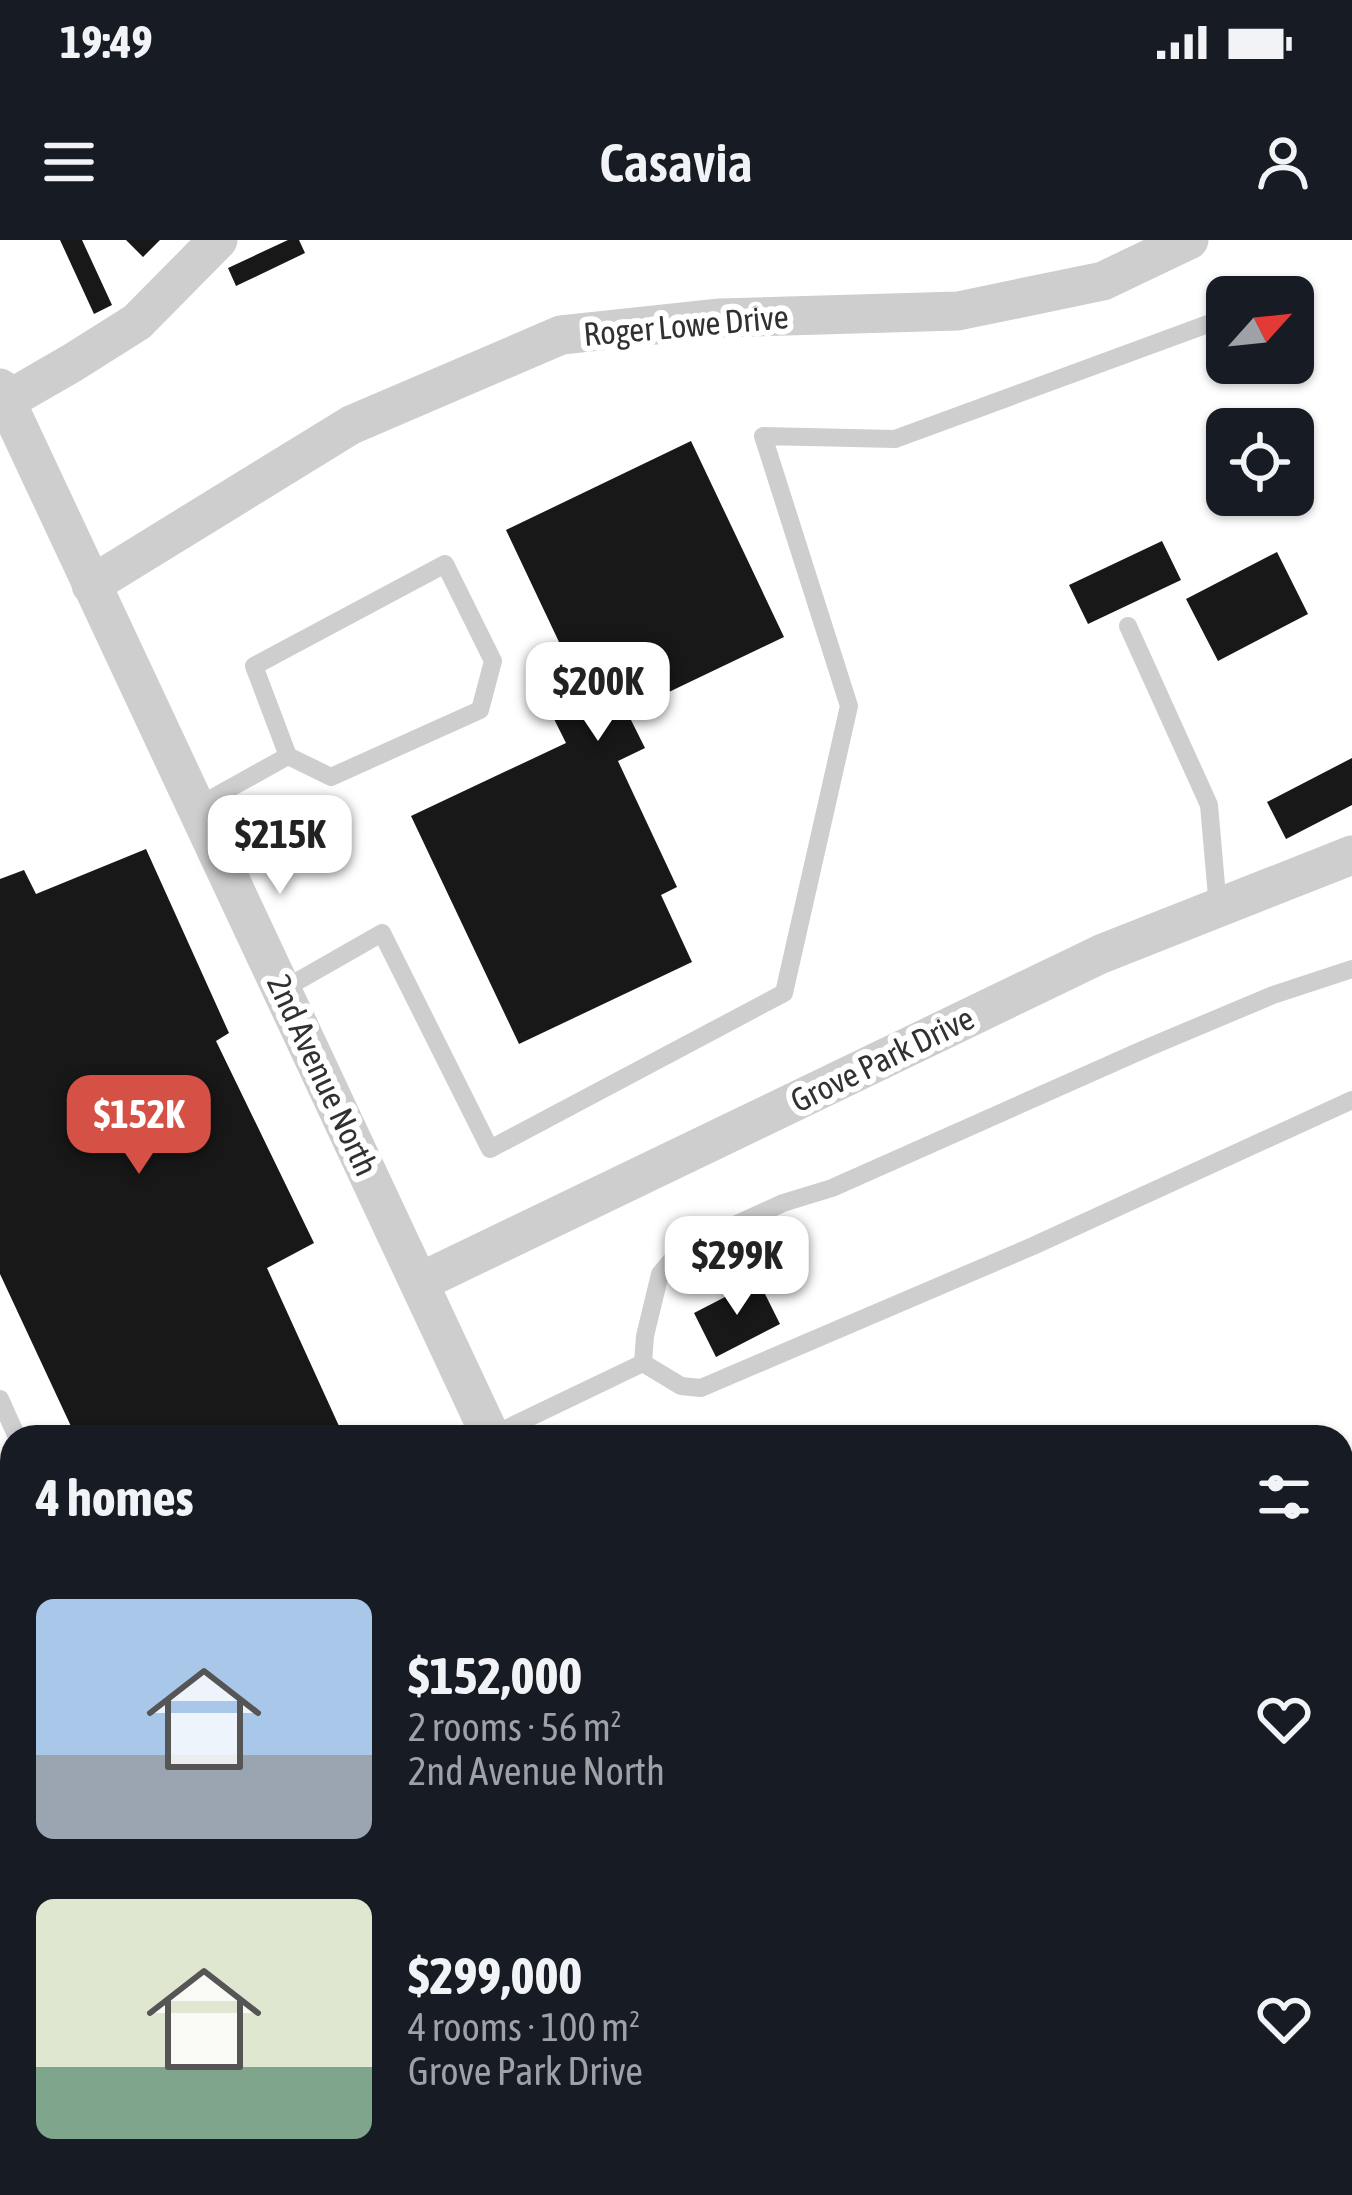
<!DOCTYPE html>
<html lang="en">
<head>
<meta charset="utf-8">
<style>
  body { margin:0; font-family:"Asap Condensed",sans-serif; background:#20242c; color:#f1f3f6; height:100vh; display:flex; flex-direction:column; font-size:45px; white-space:nowrap }
  * { box-sizing:border-box; margin:0 }
  p { font-size:39px; color:#9ea1a6 }
  .icon { flex:none; width:66px; height:66px; fill:none; stroke:currentColor; stroke-width:2; stroke-linecap:round; stroke-linejoin:round }
  .map { position:relative; flex:1; overflow:hidden }
  .side { position:absolute; left:0px; top:1185px; width:1353px; height:771px; display:flex; flex-direction:column; background:#171b24; border-radius:36px 36px 0 0; box-shadow:0 3px 9px #0004 }
  .side>* { flex:none }
  .needle { width:78px; rotate:63deg }
  .fabs { position:absolute; left:1206px; top:36px; display:grid; gap:24px }
  .fabs a { display:grid; place-items:center; width:108px; height:108px; border-radius:18px; background:#171b24; box-shadow:0 3px 9px #0004; font-size:60px }
  .price { position:absolute; translate:-50% -102px; padding:0 27px; border-radius:24px; background:#fff; color:#222; font-size:39px; line-height:78px; filter:drop-shadow(0 3px 6px #0008) }
  .price::after { content:''; position:absolute; left:50%; top:72px; width:36px; height:27px; margin-left:-18px; background:inherit; clip-path:polygon(0 0,100% 0,50% 100%) }
  .price.current { background:#d55145; color:#fff }
  ul { padding:0; list-style:none }
  li { display:flex; align-items:center; gap:36px; height:300px; padding:0 36px }
  li span { display:grid; place-items:center; flex:none; width:336px; height:240px; border-radius:18px; color:#555 }
  li>.icon { margin-inline-start:auto }
  span .icon { width:144px; height:144px; fill:#fffc; stroke-width:1 }
  li b { font-size:51px }
  h2 { display:flex; justify-content:space-between; align-items:center; height:144px; padding:0 36px; font-size:51px }
  .status { display:flex; justify-content:space-between; align-items:center; height:84px; padding:0 60px; background:#171b24; direction:ltr }
  .status svg { height:33px; fill:currentColor }
  header { display:flex; justify-content:space-between; align-items:center; height:156px; padding:0 36px; background:#171b24; font-size:54px; font-weight:600 }
  .map>svg:first-child { display:block }
</style>
</head>
<body>
<div class="status"><b>19:49</b><svg viewBox="0 0 49 12"><path d="M0 12V9h3v3zM5 12V6h3v6zM10 12V3h3v9zM15 12V0h3v12zM26 1h20v11H26zM47 4h2v5h-2z"/></svg></div>
<header><svg class="icon" aria-label="menu" viewBox="0 0 24 24"><path d="M4 6h16M4 12h16M4 18h16"/></svg>Casavia<svg class="icon" aria-label="person" viewBox="0 0 24 24"><circle cx="12" cy="8" r="4"/><path d="M4 21q1-7 8-7t8 7"/></svg></header>
<div class="map">
<svg width="1352" height="1955" viewBox="0 0 1352 1955">
  <rect width="100%" height="100%" fill="#fff"/>
  <path fill="#181818" d="M60 0H82L112 65 94 74Z
    M126 0H160L143 17Z
    M288 0H299L305 13 236 46 228 28Z
    M691 201 784 397 627 472 645 508 618 521 677 647 661 655 692 722 519 804 411 576 566 503 552 475 586 459 506 290Z
    M1162 301 1181 340 1088 384 1069 345Z
    M1277 312 1308 374 1218 421 1186 359Z
    M1352 518V565L1286 599 1267 562Z
    M146 609 229 793 216 801 314 1003 267 1028 344 1197H76L0 1034V639L24 630 36 654Z
    M758 1040 780 1084 716 1117 694 1073Z
    M12 1388V1428L0 1433V1394Z
    M12 1751V1812L0 1818V1757Z
    M12 1857V1898L0 1904V1863Z
    M12 1934V1944H75L53 1955H15L6 1937Z
    M147 1944H232L209 1955H125Z"/>
  <g fill="none" stroke-linecap="round" stroke-linejoin="round">
    <path stroke="#cecece" stroke-width="18" d="M1128 386 1209 565 1218 668
      M196 567 288 516 331 537 480 470 493 421 445 324 254 426 288 516
      M282 750 382 693 490 909 784 753 849 466 763 196 895 199 1227 77
      M643 1123 645 1096 660 1034 680 1010 783 963 832 948 1147 808 1273 755 1352 729
      M643 1123 681 1146 701 1148 1033 1006 1352 860
      M0 1159 17 1197
      M491 1196 643 1123
      M0 1267 12 1261
      M0 1339 12 1338
      M0 1458 12 1452
      M0 1517 12 1542
      M0 1706 12 1700
      M0 1841 12 1835
      M299 1944 305 1955
      M1346 1955 1352 1952"/>
    <path stroke="#cecece" stroke-width="39" d="M0 148 491 1197
      M6 161 72 123 137 82 218 0
      M91 345 351 185 561 95 720 78 958 71 1103 41 1189 0
      M420 1042 1101 714 1352 615"/>
    <path stroke="#868686" stroke-width="9" stroke-dasharray="12 9" stroke-linecap="butt" d="M1341 1795 1352 1790
      M1341 1834 1352 1829
      M1341 1862 1352 1856
      M1018 1955 1038 1944
      M1083 1955 1106 1944
      M1142 1955 1165 1944"/>
  </g>
  <g text-anchor="middle" dominant-baseline="central" stroke-width="12" stroke-linejoin="round" paint-order="stroke">
    <g font-size="33" fill="#313131" stroke="#fff">
      <text transform="translate(686 85) rotate(-5)">Roger Lowe Drive</text>
      <text transform="translate(882 819) rotate(-26)">Grove Park Drive</text>
      <text transform="translate(323 835) rotate(65)">2nd Avenue North</text>
    </g>
  </g>
</svg>
<div class="fabs">
<a><svg class="needle" viewBox="-14 -14 28 28"><path d="M0-13l5 13h-10z" fill="#e53935"/><path d="M0 13l5-13h-10z" fill="#9ea1a6"/></svg></a>
<a><svg class="icon" aria-label="locate" viewBox="0 0 24 24"><circle cx="12" cy="12" r="6"/><path d="M12 2v4M12 18v4M2 12h4M18 12h4"/></svg></a>
</div>
<b class="price" style="left:598px;top:504px">$200K</b>
<b class="price" style="left:280px;top:657px">$215K</b>
<b class="price current" style="left:139px;top:937px">$152K</b>
<b class="price" style="left:737px;top:1078px">$299K</b>
<section class="side">
<h2>4 homes<svg class="icon" aria-label="filters" viewBox="0 0 24 24"><path d="M4 7h16M4 17h16"/><circle cx="9" cy="7" r="2"/><circle cx="15" cy="17" r="2"/></svg></h2>
<ul>
<li><span style="background:linear-gradient(#a9c7e8 65%,#9aa5b1 0)"><svg class="icon" aria-label="home" viewBox="0 0 24 24"><path d="M3 11l9-7 9 7M6 9v11h12V9"/></svg></span><div><b>$152,000</b><p>2 rooms · 56 m²</p><p>2nd Avenue North</p></div><svg class="icon" aria-label="heart" viewBox="0 0 24 24"><path d="M12 20l-8-8c-3-5 5-10 8-4 3-6 11-1 8 4z"/></svg></li>
<li><span style="background:linear-gradient(#dfe7d0 70%,#7fa58c 0)"><svg class="icon" aria-label="home" viewBox="0 0 24 24"><path d="M3 11l9-7 9 7M6 9v11h12V9"/></svg></span><div><b>$299,000</b><p>4 rooms · 100 m²</p><p>Grove Park Drive</p></div><svg class="icon" aria-label="heart" viewBox="0 0 24 24"><path d="M12 20l-8-8c-3-5 5-10 8-4 3-6 11-1 8 4z"/></svg></li>
</ul>
</section>
</div>
</body>
</html>
